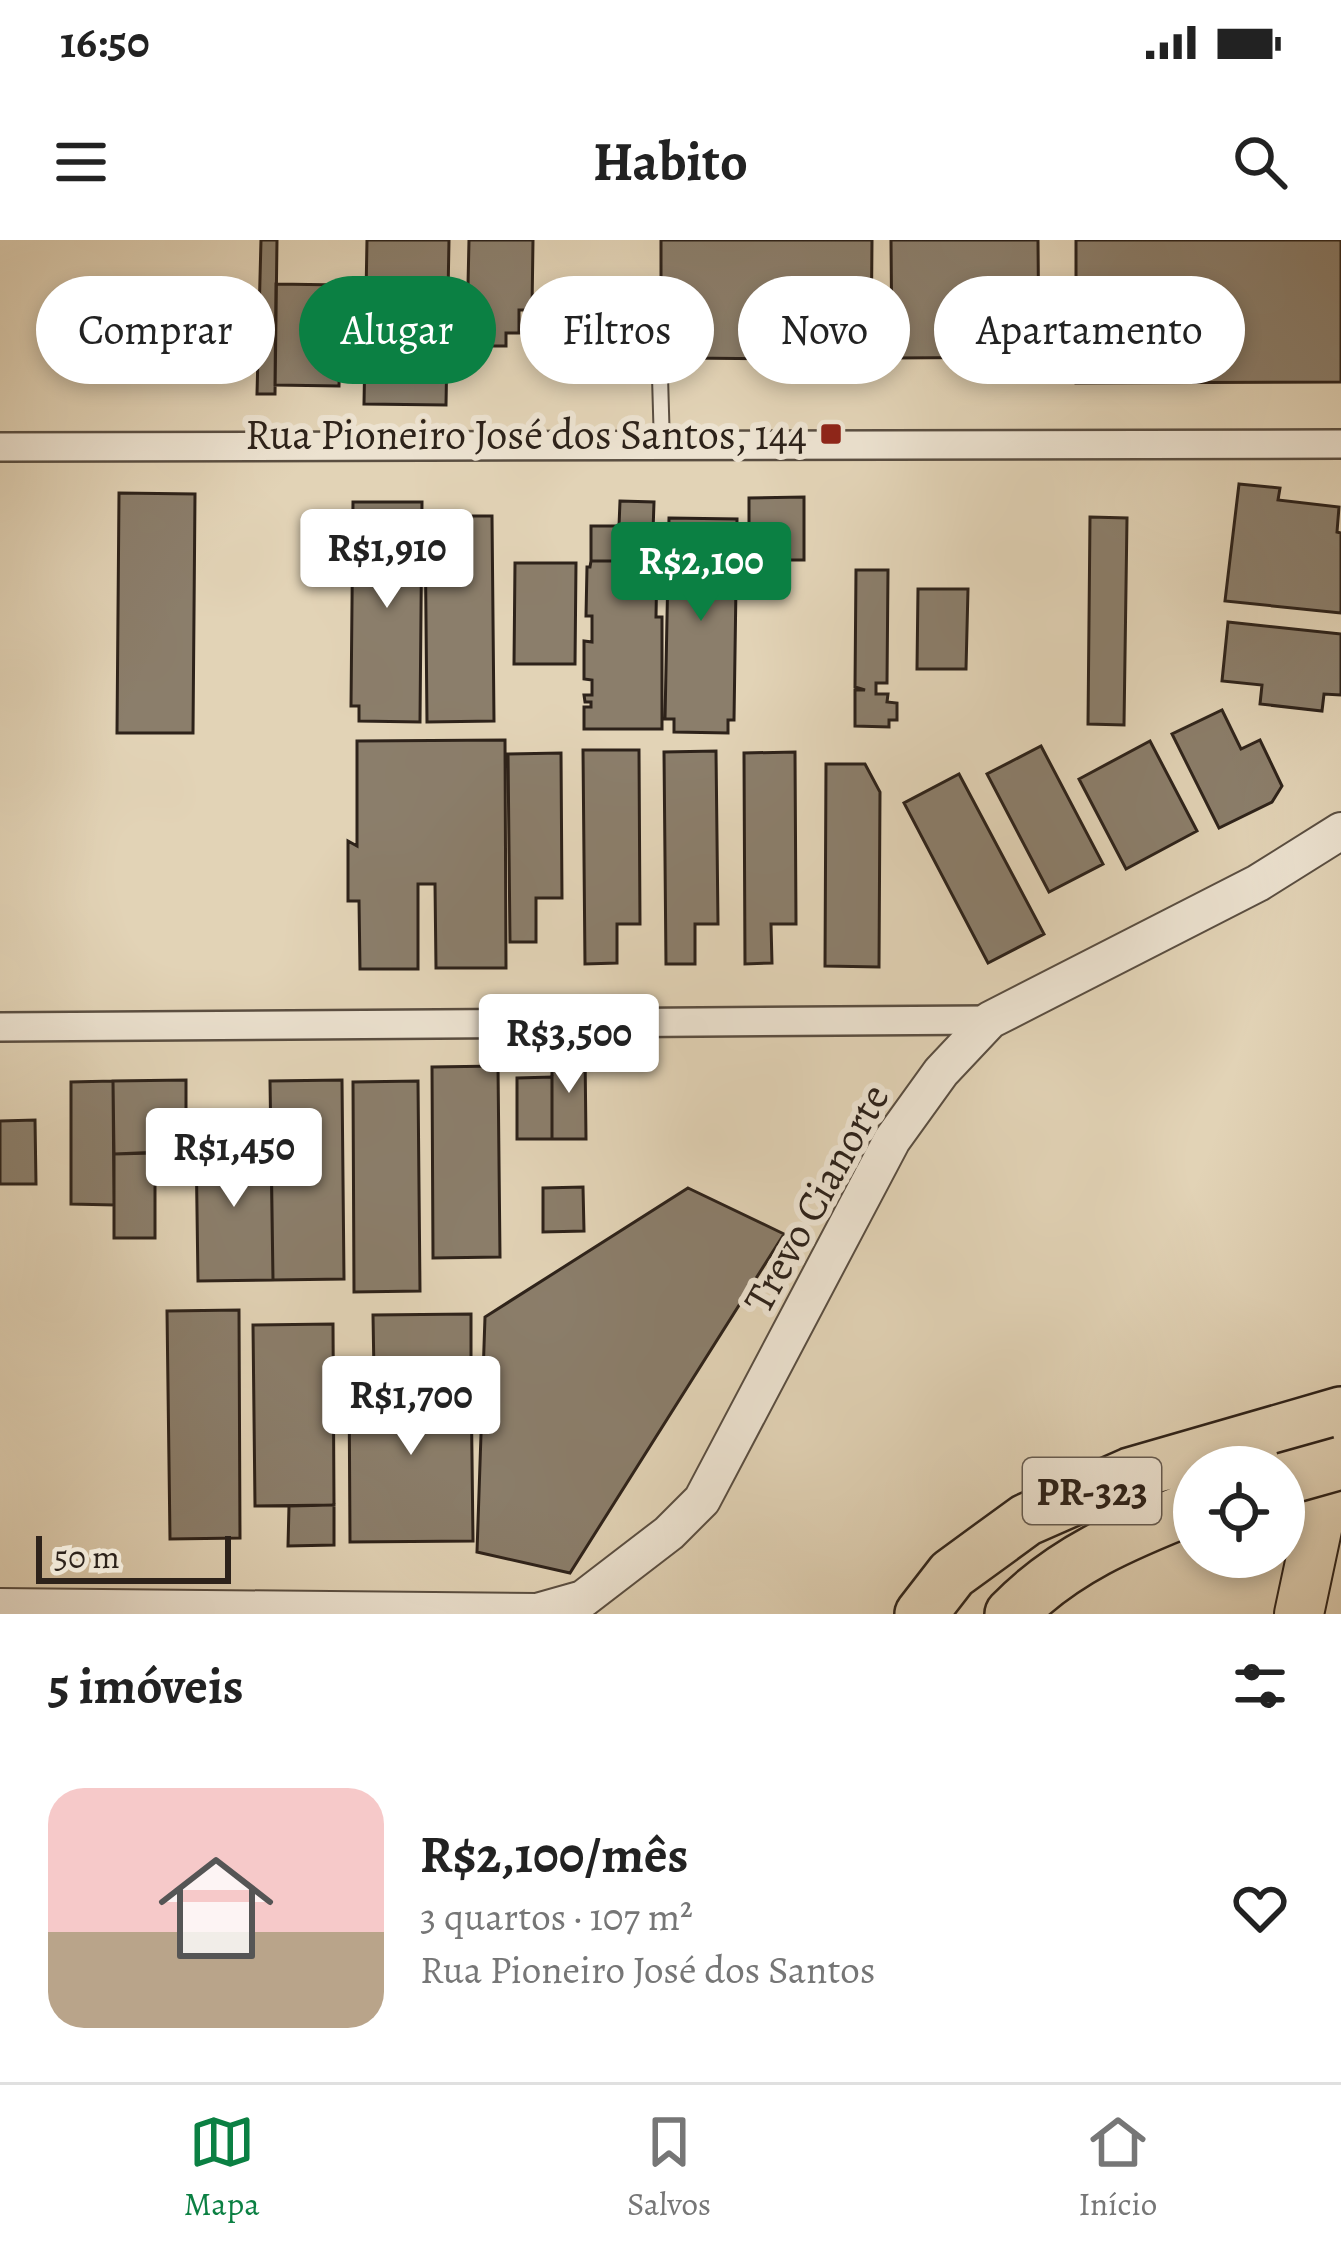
<!DOCTYPE html>
<html lang="pt">
<head>
<meta charset="utf-8">
<style>
  body { margin:0; font-family:Alegreya,serif; background:#f2f2f2; color:#222; height:100vh; display:flex; flex-direction:column; font-size:45px; white-space:nowrap }
  * { box-sizing:border-box; margin:0 }
  p { font-size:39px; color:#767676 }
  .icon { flex:none; width:66px; height:66px; fill:none; stroke:currentColor; stroke-width:2; stroke-linecap:round; stroke-linejoin:round }
  .map { position:relative; height:1374px; overflow:hidden }
  .drawer { display:flex; flex-direction:column; background:#fff; flex:1 }
  .drawer>* { flex:none }
  .banner { position:absolute; left:36px; top:36px; width:1269px; height:108px; display:flex; gap:24px }
  .controls { position:absolute; left:1173px; top:1206px; display:grid; gap:24px }
  .controls a { display:grid; place-items:center; width:132px; height:132px; border-radius:50%; background:#fff; box-shadow:0 6px 18px #0003; font-size:60px }
  .scale { position:absolute; left:36px; bottom:30px; width:195px; box-sizing:border-box; padding-left:12px; border:6px solid #2d221a; border-top:0; font-size:33px; line-height:42px; white-space:nowrap; color:#2d221a; -webkit-text-stroke:9px #ece2d0; paint-order:stroke }
  .price { position:absolute; translate:-50% -102px; padding:0 27px; border-radius:12px; background:#fff; color:#222; font-size:39px; line-height:78px; filter:drop-shadow(0 3px 6px #0008) }
  .price::after { content:''; position:absolute; left:50%; top:72px; width:36px; height:27px; margin-left:-18px; background:inherit; clip-path:polygon(0 0,100% 0,50% 100%) }
  .price.current { background:#0b8043; color:#fff }
  ul { padding:0; list-style:none }
  li { display:flex; align-items:center; gap:36px; height:300px; padding:0 48px }
  li+li { border-top:3px solid #e0e0e0 }
  li span { display:grid; place-items:center; flex:none; width:336px; height:240px; border-radius:36px; color:#555 }
  li>.icon { margin-inline-start:auto }
  span .icon { width:144px; height:144px; fill:#fffc; stroke-width:1 }
  li b { font-size:51px }
  h2 { display:flex; justify-content:space-between; align-items:center; height:144px; padding:0 48px; font-size:51px }
  .chip { padding:0 42px; border-radius:54px; background:#fff; box-shadow:0 6px 18px #0003; font-size:42px; line-height:108px }
  .chip.current { background:#0b8043; color:#fff }
  .status { display:flex; justify-content:space-between; align-items:center; height:84px; padding:0 60px; background:#fff; direction:ltr }
  .status svg { height:33px; fill:currentColor }
  header { display:flex; justify-content:space-between; align-items:center; height:156px; padding:0 48px; background:#fff; font-size:54px; font-weight:700 }
  .dock { display:flex; justify-content:space-around; align-items:center; height:168px; border-top:3px solid #e0e0e0; background:#fff; font-size:33px; color:#767676 }
  .dock a { display:grid; justify-items:center; gap:6px }
  .dock .current { color:#0b8043 }
  .map>svg:first-child { display:block }
</style>
</head>
<body>
<div class="status"><b>16:50</b><svg viewBox="0 0 49 12"><path d="M0 12V9h3v3zM5 12V6h3v6zM10 12V3h3v9zM15 12V0h3v12zM26 1h20v11H26zM47 4h2v5h-2z"/></svg></div>
<header><svg class="icon" aria-label="menu" viewBox="0 0 24 24"><path d="M4 6h16M4 12h16M4 18h16"/></svg>Habito<svg class="icon" aria-label="search" viewBox="0 0 24 24"><circle cx="10" cy="10" r="6"/><path d="M15 15l6 6"/></svg></header>
<div class="map">
<svg width="1341" height="1374" viewBox="0 0 1341 1374">
  <rect width="100%" height="100%" fill="#e2d3b6"/>
  <filter id="stains"><feTurbulence type="fractalNoise" baseFrequency=".00167" numOctaves="4"/><feColorMatrix values="0 0 0 0 .2 0 0 0 0 .09 0 0 0 0 .02 0 0 0 .5 -.17"/></filter>
  <radialGradient id="worn" r=".72"><stop offset=".6" stop-color="#630" stop-opacity="0"/><stop offset="1" stop-color="#630" stop-opacity=".3"/></radialGradient>
  <path fill="#8b7e6b" stroke="#2d221a" stroke-width="3" d="M261 0H277L275 154H257Z
    M367 0H449L446 165 364 164Z
    M469 0H533L532 70H519V93H506V106H479L480 91H467Z
    M661 0H872L871 120 686 118 687 50 661 49Z
    M891 0H1038L1039 117 892 118Z
    M1076 0H1341V142L1076 143Z
    M276 44 341 45 339 146 275 145Z
    M1239 244 1280 248 1278 260 1339 267 1337 292 1341 293V373L1225 361Z
    M119 253 195 254 193 493H117Z
    M804 257V320H749V258Z
    M620 261 654 262 652 321H591V286H619Z
    M353 262H422L420 482 359 481V466H351Z
    M425 276H492L494 481 427 482Z
    M1090 277 1127 278 1124 485 1088 484Z
    M669 278 737 279 734 480H728V493L674 492V479H665Z
    M591 321H657L656 377H662V489H584V467H591V462H585L584 455H592V440L584 439V401L592 402V376H586L587 327H590Z
    M515 323H576L575 424H514Z
    M856 330H888L887 443H876V454H888L887 462 897 463V480H889V487L855 486V450H865L855 447Z
    M918 349H968L966 429H917Z
    M1228 382 1341 394V455L1324 454 1322 471 1260 464 1262 445 1222 441Z
    M1222 470 1241 509 1260 500 1282 546 1272 562 1219 588 1172 494Z
    M505 500 506 728H436L435 644H418V729H360L359 661H348V601L357 606V501Z
    M1150 501 1197 591 1126 629 1079 539Z
    M1041 506 1103 624 1049 652 987 534Z
    M583 510H639L640 684H617V723L585 724Z
    M716 511 718 684H695V724H666L664 512Z
    M795 512 796 684H771L772 723 745 724 744 513Z
    M561 513 562 658H536V702H510L508 514Z
    M826 524H865L880 552 879 727 825 726Z
    M959 534 1044 694 988 723 904 563Z
    M552 813H585L586 899H552Z
    M498 826 500 1017 433 1018 432 827Z
    M552 837V899H517V838Z
    M186 840V911L114 914 113 841Z
    M342 840 344 1039 273 1040 270 841Z
    M113 841 114 965 71 964V842Z
    M418 841 420 1051 354 1052 353 842Z
    M35 880 36 944H0V881Z
    M271 899 273 1040 198 1041 196 900Z
    M155 913V998H114V914Z
    M583 947 584 991 543 992V948Z
    M688 948 784 994 570 1333 477 1312 485 1077Z
    M239 1070 240 1298 170 1299 167 1071Z
    M471 1074V1133L374 1134 373 1075Z
    M333 1084 334 1265 255 1266 253 1085Z
    M471 1133 473 1301 350 1302 349 1134Z
    M334 1265V1305L288 1306 289 1266Z"/>
  <g fill="none" stroke-linecap="round" stroke-linejoin="round">
    <defs>
      <path id="service" d="M658 67 662 206"/>
      <path id="minor" d="M0 207 1341 204
        M0 787 990 780"/>
      <path id="tertiary" d="M0 1367 537 1372 583 1359 669 1293 702 1260 892 900 941 832 990 780 1258 643 1341 591"/>
      <path id="trunk" d="M1299 1374 1338 1191"/>
      <path id="motorway" d="M921 1374 952 1334 1026 1280 1130 1234 1341 1173
        M1011 1374C1063 1320 1126 1294 1194 1267"/>
    </defs>
    <use href="#service" stroke="#5a4e41" stroke-width="18"/>
    <use href="#minor" stroke="#5a4e41" stroke-width="32"/>
    <use href="#tertiary" stroke="#5a4e41" stroke-width="40"/>
    <use href="#trunk" stroke="#2d221a" stroke-width="52"/>
    <use href="#motorway" stroke="#2d221a" stroke-width="56"/>
    <use href="#service" stroke="#ece2d0" stroke-width="14"/>
    <use href="#minor" stroke="#ece2d0" stroke-width="27"/>
    <use href="#tertiary" stroke="#ece2d0" stroke-width="36"/>
    <use href="#trunk" stroke="#e2d3b6" stroke-width="48"/>
    <use href="#motorway" stroke="#e2d3b6" stroke-width="51"/>
    <defs>
      <path id="motorway-bridge" d="M1284 1239 1341 1223"/>
    </defs>
    <use href="#motorway-bridge" stroke="#2d221a" stroke-width="56" stroke-linecap="butt"/>
    <use href="#motorway-bridge" stroke="#e2d3b6" stroke-width="51"/>
  </g>
  <rect fill="#8f2418" stroke="#ece2d0" stroke-width="4.5" x="819" y="182" width="24" height="24" rx="6"/>
  <g text-anchor="middle" dominant-baseline="central" stroke-width="12" stroke-linejoin="round" paint-order="stroke">
    <rect fill="#ece2d0" stroke="#665c51" stroke-width="3" x="1023" y="1218" width="138" height="66" rx="9"/>
    <g font-size="39" font-weight="bold" fill="#2d221a">
      <text x="1092" y="1251">PR-323</text>
    </g>
    <g font-size="42" fill="#2d221a" stroke="#ece2d0" text-anchor="end">
      <text x="807" y="194">Rua Pioneiro José dos Santos, 144</text>
    </g>
    <g font-size="42" fill="#2d221a" stroke="#ece2d0">
      <text transform="translate(816 958) rotate(-61)">Trevo Cianorte</text>
    </g>
  </g>
  <rect width="100%" height="100%" filter="url(#stains)"/>
  <rect width="100%" height="100%" fill="url(#worn)"/>
</svg>
<div class="controls">
<a><svg class="icon" aria-label="locate" viewBox="0 0 24 24"><circle cx="12" cy="12" r="6"/><path d="M12 2v4M12 18v4M2 12h4M18 12h4"/></svg></a>
</div>
<div class="scale">50 m</div>
<b class="price" style="left:387px;top:371px">R$1,910</b>
<b class="price current" style="left:701px;top:384px">R$2,100</b>
<b class="price" style="left:569px;top:856px">R$3,500</b>
<b class="price" style="left:234px;top:970px">R$1,450</b>
<b class="price" style="left:411px;top:1218px">R$1,700</b>
<div class="banner">
<a class="chip">Comprar</a>
<a class="chip current">Alugar</a>
<a class="chip">Filtros</a>
<a class="chip">Novo</a>
<a class="chip">Apartamento</a>
</div>
</div>
<section class="drawer">
<h2>5 imóveis<svg class="icon" aria-label="filters" viewBox="0 0 24 24"><path d="M4 7h16M4 17h16"/><circle cx="9" cy="7" r="2"/><circle cx="15" cy="17" r="2"/></svg></h2>
<ul>
<li><span style="background:linear-gradient(#f6c9c9 60%,#b9a48a 0)"><svg class="icon" aria-label="home" viewBox="0 0 24 24"><path d="M3 11l9-7 9 7M6 9v11h12V9"/></svg></span><div><b>R$2,100/mês</b><p>3 quartos · 107 m²</p><p>Rua Pioneiro José dos Santos</p></div><svg class="icon" aria-label="heart" viewBox="0 0 24 24"><path d="M12 20l-8-8c-3-5 5-10 8-4 3-6 11-1 8 4z"/></svg></li>
</ul>
</section>
<nav class="dock">
<a class="current"><svg class="icon" aria-label="map" viewBox="0 0 24 24"><path d="M3 6l6-2 6 2 6-2v14l-6 2-6-2-6 2zM9 4v14M15 6v14"/></svg>Mapa</a>
<a><svg class="icon" aria-label="saved" viewBox="0 0 24 24"><path d="M7 4h10v16l-5-4-5 4z"/></svg>Salvos</a>
<a><svg class="icon" aria-label="home" viewBox="0 0 24 24"><path d="M3 11l9-7 9 7M6 9v11h12V9"/></svg>Início</a>
</nav>
</body>
</html>
